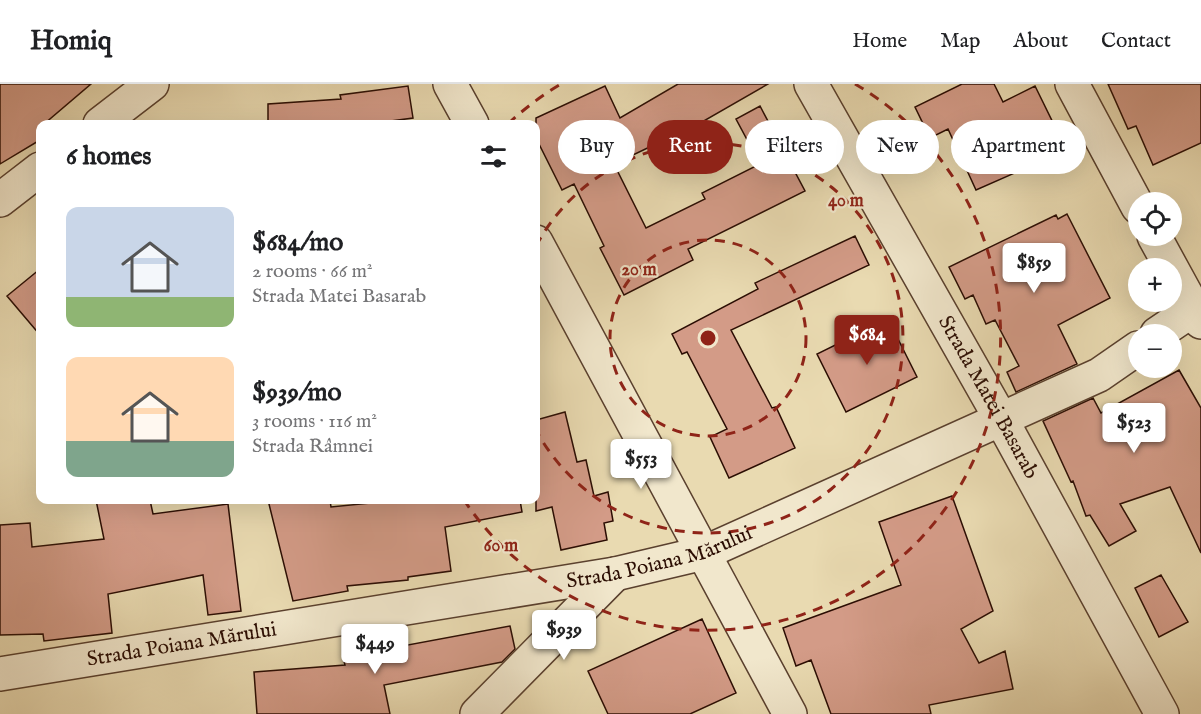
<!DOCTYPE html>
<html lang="en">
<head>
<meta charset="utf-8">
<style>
  body { margin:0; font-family:"IM FELL English",serif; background:#f2f2f2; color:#202124; height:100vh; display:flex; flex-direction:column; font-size:22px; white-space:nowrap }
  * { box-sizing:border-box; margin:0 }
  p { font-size:20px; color:#757577 }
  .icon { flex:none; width:33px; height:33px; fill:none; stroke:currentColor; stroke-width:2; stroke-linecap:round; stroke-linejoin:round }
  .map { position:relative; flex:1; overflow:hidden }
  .panel { position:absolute; left:36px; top:36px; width:504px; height:384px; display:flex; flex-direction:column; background:#fff; border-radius:12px; box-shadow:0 6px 24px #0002 }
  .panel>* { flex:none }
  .banner { position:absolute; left:558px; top:36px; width:552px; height:54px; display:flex; gap:12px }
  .controls { position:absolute; left:1128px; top:108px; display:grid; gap:12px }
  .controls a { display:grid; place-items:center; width:54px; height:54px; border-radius:50%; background:#fff; box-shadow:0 6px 24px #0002; font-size:30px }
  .price { position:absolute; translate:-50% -51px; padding:0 14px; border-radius:6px; background:#fff; color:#222; font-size:20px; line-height:39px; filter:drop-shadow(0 2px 3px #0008) }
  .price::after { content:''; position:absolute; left:50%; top:36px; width:18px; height:14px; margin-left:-9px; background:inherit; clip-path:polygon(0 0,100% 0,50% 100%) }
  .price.active { background:#8f2418; color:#fff }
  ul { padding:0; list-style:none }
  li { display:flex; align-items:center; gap:18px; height:150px; padding:0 30px }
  li span { display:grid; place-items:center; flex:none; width:168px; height:120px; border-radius:12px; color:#555 }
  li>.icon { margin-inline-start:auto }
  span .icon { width:72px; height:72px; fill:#fffc; stroke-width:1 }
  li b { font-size:26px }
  h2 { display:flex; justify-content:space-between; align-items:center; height:72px; padding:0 30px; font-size:26px }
  .chip { padding:0 21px; border-radius:27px; background:#fff; box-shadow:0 6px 24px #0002; font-size:21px; line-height:54px }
  .chip.active { background:#8f2418; color:#fff }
  header { display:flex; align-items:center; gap:36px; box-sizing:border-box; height:84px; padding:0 30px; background:#fff; border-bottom:2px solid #e0e0e0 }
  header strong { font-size:28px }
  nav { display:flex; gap:33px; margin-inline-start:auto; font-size:21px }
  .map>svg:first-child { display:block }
</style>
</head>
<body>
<header>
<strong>Homiq</strong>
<nav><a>Home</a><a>Map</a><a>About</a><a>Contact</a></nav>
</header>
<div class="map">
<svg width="1201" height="630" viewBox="0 0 1201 630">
  <rect width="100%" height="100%" fill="#e9dab1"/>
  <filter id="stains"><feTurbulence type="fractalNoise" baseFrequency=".00333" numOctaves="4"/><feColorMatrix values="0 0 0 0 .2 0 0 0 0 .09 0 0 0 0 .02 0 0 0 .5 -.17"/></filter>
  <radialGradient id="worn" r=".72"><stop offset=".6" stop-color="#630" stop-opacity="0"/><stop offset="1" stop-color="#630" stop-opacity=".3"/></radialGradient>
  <path fill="#d39b87" stroke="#2b0d03" stroke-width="1.5" d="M0 0H91L44 40H40V56L0 80Z
    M678 0H768L662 61 660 58 614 80 646 144 705 115 702 109 760 80 736 35 760 22 805 107 688 165 693 176 624 211 600 164 604 162 574 100 562 106 536 54V34L605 2 620 34Z
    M962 0H994L1003 18 1035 2 1060 53 1021 73 1026 84 976 106 948 45 930 54 915 23Z
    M1108 0H1201V59L1153 81 1136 42 1128 45Z
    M408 2 413 34 368 40H268V20L341 15 340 11Z
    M1067 130 1110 214 1058 241 1077 280 1016 308 1007 288 1019 282 995 236 986 240 973 211 965 215 949 183 1056 131 1058 135Z
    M855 152 869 181 731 246 772 324 776 323 795 364 729 394 710 353 727 345 687 268 682 270 672 250 758 205 755 199Z
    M40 185V251L7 212Z
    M888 235 917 293 846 328 817 270Z
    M1179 286 1201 324V469L1170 403 1120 420 1136 447 1109 462 1090 431 1086 432 1073 397 1071 398 1043 337 1093 314 1101 329Z
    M565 328 577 378 586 376 594 412 608 408 613 437 604 439 607 456 561 466 552 423 536 427V336Z
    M952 412 993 527 961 545 979 579 1005 567 1013 605 929 621 931 630H831L811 576 796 582 783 544 901 501 879 438Z
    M96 416H150L153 430 228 420 241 527 208 531 203 491 108 510 112 549 44 557 43 550 0 551V441L30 439 32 463 104 455Z
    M268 416H330L331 423 401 416H520L522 428 445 443 451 487 408 493V496L347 502 348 507 293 517Z
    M1161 491 1188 538 1159 553 1135 504Z
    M702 535 736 609 690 630H608L588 587Z
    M510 542 515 565 502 578 384 601 390 630H257L254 588 345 581 343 573Z"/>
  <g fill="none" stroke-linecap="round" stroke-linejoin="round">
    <defs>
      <g id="minor">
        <path d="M450 0 472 40"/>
        <path d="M1072 0 1138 123"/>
        <path d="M100 40 152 0"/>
        <path d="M0 116 40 85"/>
        <path d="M1154 152 1201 238"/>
        <path d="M536 158 790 630"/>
        <path d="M1157 250 1194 225"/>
        <path id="s1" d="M0 590 615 490 704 469 1099 291 1138 264"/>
        <path d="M477 630 615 490"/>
      </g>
      <g id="tertiary">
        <path id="s2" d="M811 0 1001 335 1162 630"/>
      </g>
    </defs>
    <use href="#minor" stroke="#5a402e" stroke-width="36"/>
    <use href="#tertiary" stroke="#5a402e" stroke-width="36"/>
    <use href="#minor" stroke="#f1e7cc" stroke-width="33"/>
    <use href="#tertiary" stroke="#f1e7cc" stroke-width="33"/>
  </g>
  <g fill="none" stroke="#8f2418" stroke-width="3" stroke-dasharray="10 8">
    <circle cx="708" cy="254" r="98"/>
    <path d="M536 162A195 195 0 1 1 536 346"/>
    <path d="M508 40A293 293 0 0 1 561 0M855 0A293 293 0 1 1 464 416"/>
  </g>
  <g text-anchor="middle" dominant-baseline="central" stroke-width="4.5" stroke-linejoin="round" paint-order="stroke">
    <g font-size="21" fill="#2b0d03" stroke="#f1e7cc">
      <text stroke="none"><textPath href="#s2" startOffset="360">Strada Matei Basarab</textPath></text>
      <text stroke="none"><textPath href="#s1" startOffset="670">Strada Poiana Mărului</textPath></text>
      <text stroke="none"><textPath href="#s1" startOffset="184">Strada Poiana Mărului</textPath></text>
    </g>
  </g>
  <circle cx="708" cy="254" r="9" fill="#8f2418" stroke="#f1e7cc" stroke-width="3"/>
  <g font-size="18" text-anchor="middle" font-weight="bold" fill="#8f2418" stroke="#f1e7cc" stroke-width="4.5" stroke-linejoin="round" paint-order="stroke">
    <text x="846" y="122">40 m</text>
    <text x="639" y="191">20 m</text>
    <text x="501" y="467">60 m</text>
  </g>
  <rect width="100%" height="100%" filter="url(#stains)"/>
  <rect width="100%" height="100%" fill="url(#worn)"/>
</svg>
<div class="controls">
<a><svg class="icon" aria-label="locate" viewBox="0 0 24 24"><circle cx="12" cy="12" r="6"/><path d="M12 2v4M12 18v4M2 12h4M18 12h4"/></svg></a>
<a>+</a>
<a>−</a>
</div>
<b class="price" style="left:1034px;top:210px">$859</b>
<b class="price active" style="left:867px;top:282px">$684</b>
<b class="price" style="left:1134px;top:370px">$523</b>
<b class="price" style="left:641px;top:406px">$553</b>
<b class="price" style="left:564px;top:577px">$939</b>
<b class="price" style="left:375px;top:591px">$449</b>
<div class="banner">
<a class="chip">Buy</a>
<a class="chip active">Rent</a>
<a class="chip">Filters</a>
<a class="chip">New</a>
<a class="chip">Apartment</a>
</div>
<section class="panel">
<h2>6 homes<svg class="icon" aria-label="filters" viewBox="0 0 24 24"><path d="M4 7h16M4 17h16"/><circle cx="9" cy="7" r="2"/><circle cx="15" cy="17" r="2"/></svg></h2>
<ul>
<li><span style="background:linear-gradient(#c9d6e8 75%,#8fb573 0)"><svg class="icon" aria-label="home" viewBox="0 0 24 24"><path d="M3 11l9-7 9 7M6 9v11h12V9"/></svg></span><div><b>$684/mo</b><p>2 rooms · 66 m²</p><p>Strada Matei Basarab</p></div></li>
<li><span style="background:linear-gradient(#ffd9b3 70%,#7fa58c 0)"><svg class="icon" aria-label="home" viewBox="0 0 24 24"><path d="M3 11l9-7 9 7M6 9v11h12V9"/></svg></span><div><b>$939/mo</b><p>3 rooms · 116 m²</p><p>Strada Râmnei</p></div></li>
</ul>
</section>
</div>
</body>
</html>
